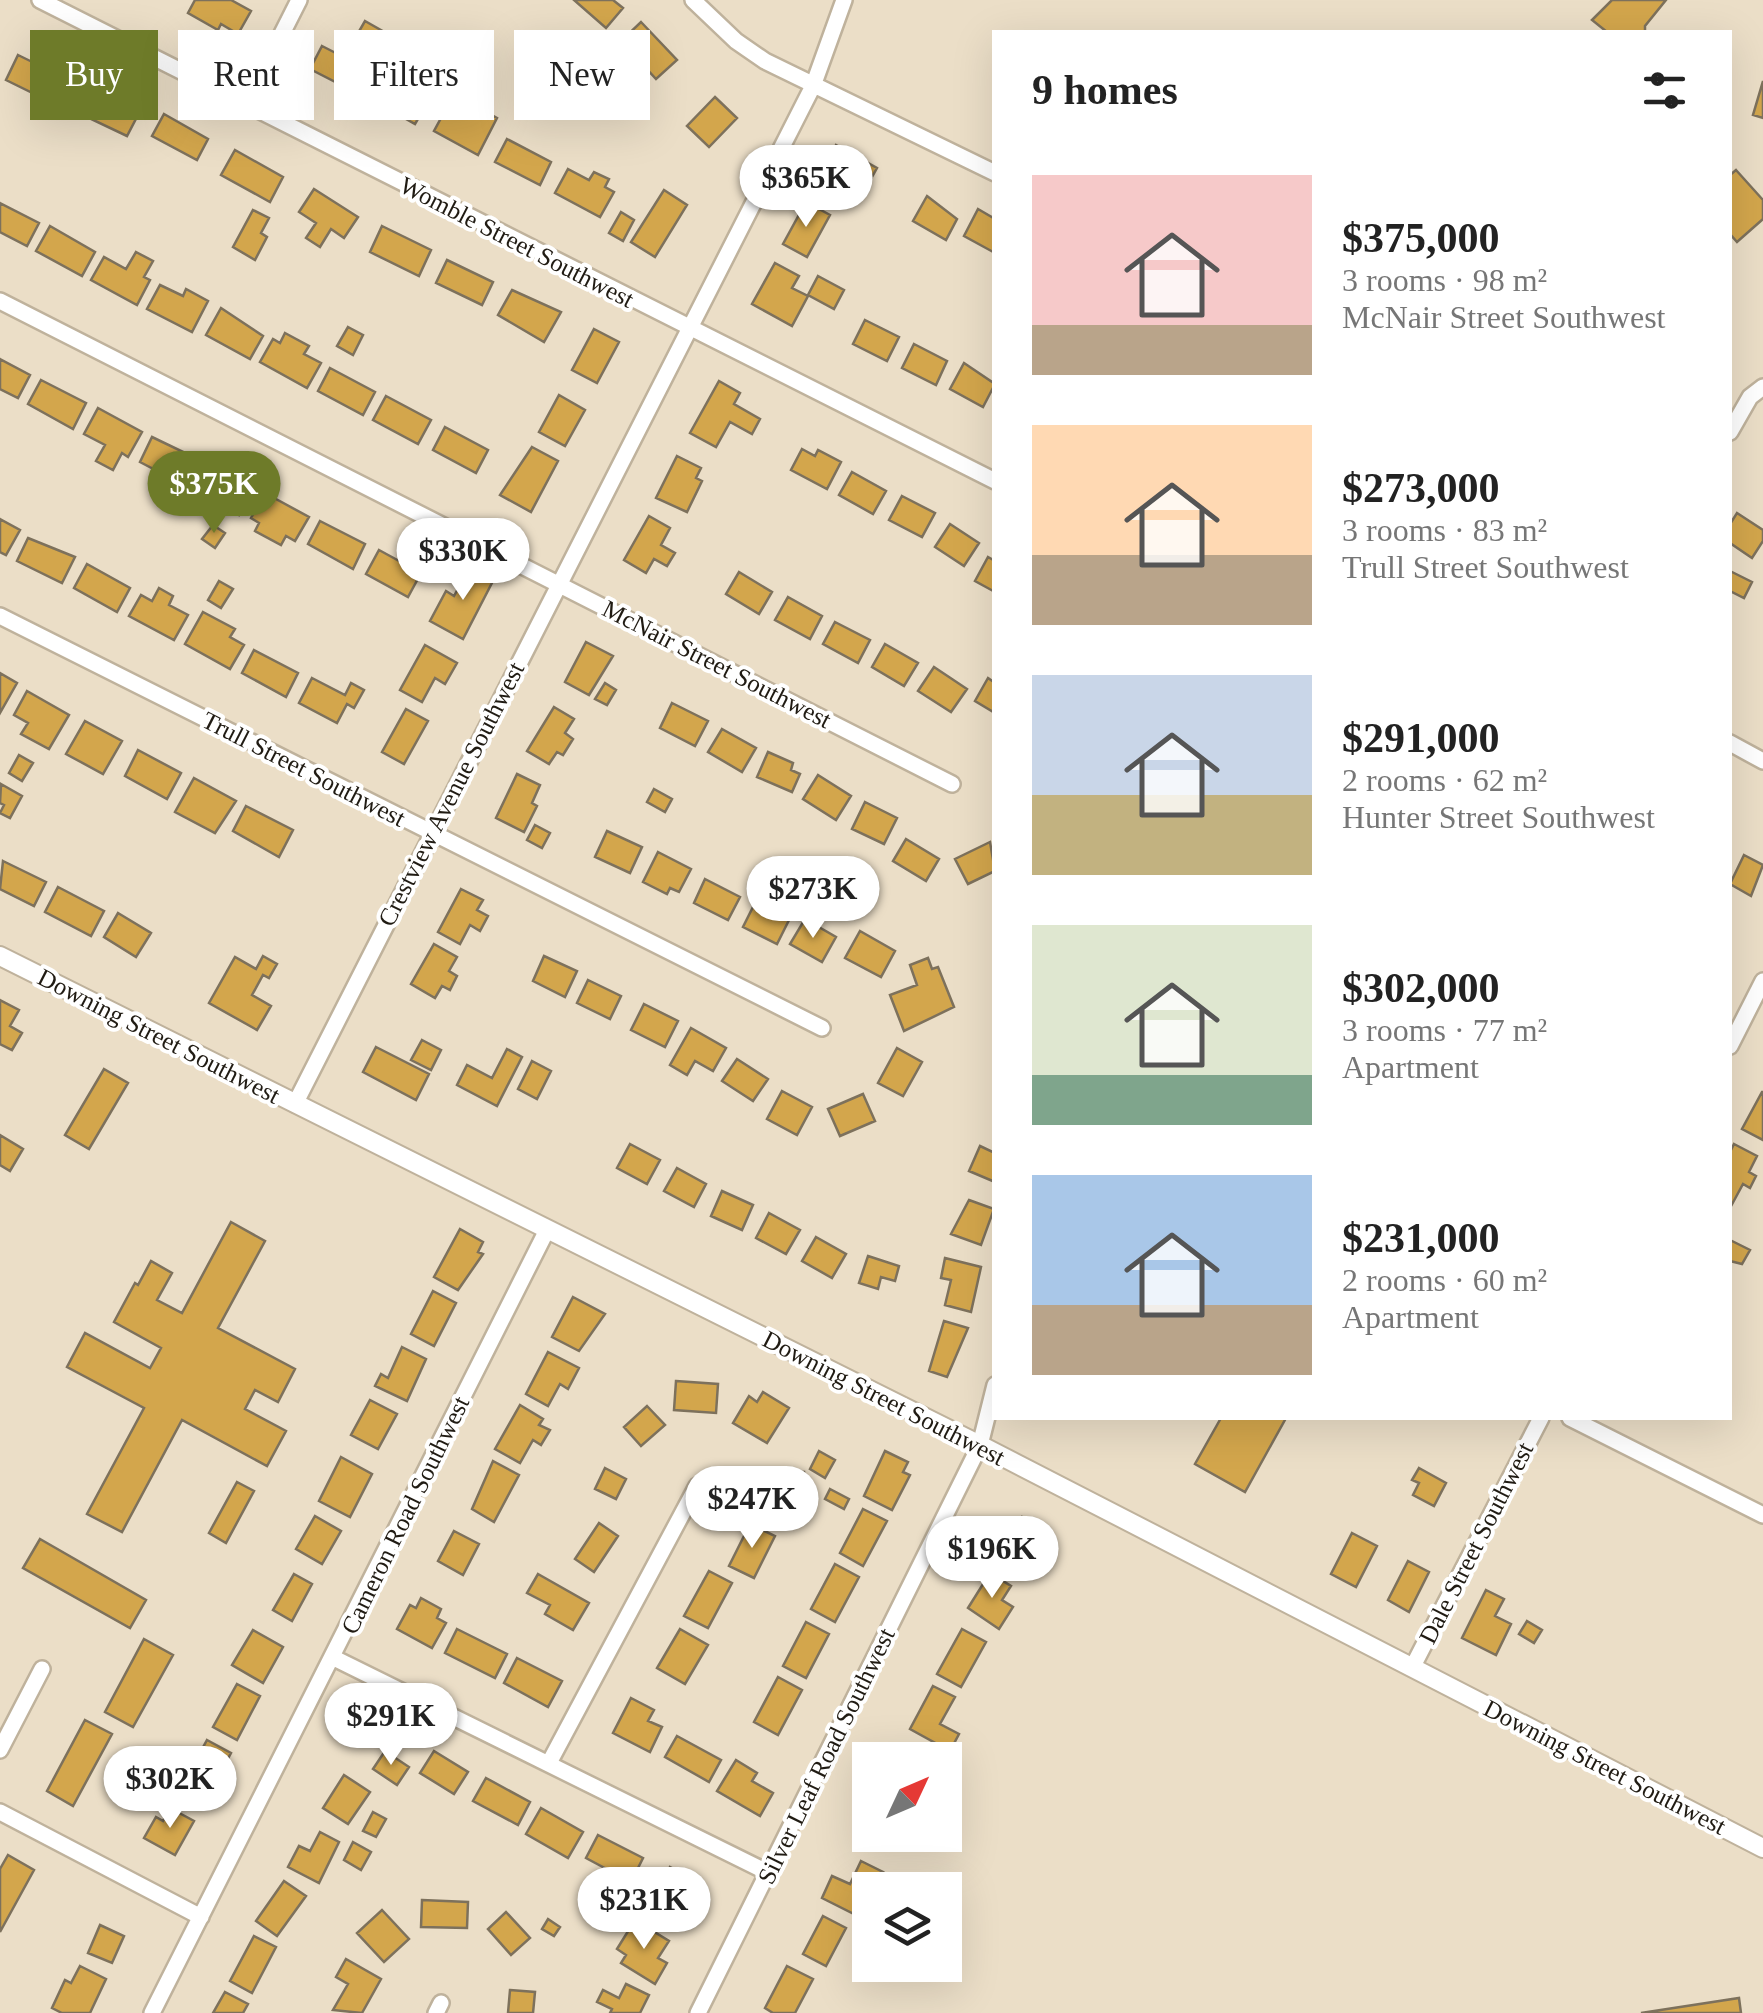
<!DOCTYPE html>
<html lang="en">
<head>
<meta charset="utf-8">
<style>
  body { margin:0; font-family:"Times New Roman",serif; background:#f2f2f2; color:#222; height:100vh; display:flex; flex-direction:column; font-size:38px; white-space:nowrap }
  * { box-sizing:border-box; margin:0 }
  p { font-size:32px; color:#767676 }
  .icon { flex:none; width:55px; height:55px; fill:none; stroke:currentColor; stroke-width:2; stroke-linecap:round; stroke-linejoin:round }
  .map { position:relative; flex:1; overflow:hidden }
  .panel { position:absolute; left:992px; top:30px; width:740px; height:1390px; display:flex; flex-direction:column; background:#fff; border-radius:0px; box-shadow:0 10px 40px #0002 }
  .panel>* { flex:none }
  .guide { position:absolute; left:30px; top:30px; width:812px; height:90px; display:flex; gap:20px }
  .needle { width:65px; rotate:46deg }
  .controls { position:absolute; left:852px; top:1742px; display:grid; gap:20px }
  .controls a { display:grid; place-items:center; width:110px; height:110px; border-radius:0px; background:#fff; box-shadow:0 10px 40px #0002; font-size:50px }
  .price { position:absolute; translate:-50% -85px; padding:0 22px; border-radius:35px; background:#fff; color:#222; font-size:32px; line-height:65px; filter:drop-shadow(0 2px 5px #0008) }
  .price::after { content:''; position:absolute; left:50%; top:60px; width:30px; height:22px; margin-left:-15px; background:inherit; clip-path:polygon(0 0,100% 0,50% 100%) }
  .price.selected { background:#6e7b29; color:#fff }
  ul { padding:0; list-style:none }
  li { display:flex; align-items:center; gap:30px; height:250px; padding:0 40px }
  li span { display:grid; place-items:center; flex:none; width:280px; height:200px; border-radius:0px; color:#555 }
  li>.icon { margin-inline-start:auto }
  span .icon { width:120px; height:120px; fill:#fffc; stroke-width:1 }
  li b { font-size:42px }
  h2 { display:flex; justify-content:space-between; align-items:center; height:120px; padding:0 40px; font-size:42px }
  .pill { padding:0 35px; border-radius:0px; background:#fff; box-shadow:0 10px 40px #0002; font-size:35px; line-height:90px }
  .pill.selected { background:#6e7b29; color:#fff }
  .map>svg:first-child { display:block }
</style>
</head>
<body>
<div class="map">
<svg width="1763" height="2013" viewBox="0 0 1763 2013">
  <rect width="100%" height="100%" fill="#ebdec7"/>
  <path fill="#d3a64c" stroke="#7d715c" stroke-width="2.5" d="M195 0H231L251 11 238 34 221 24 218 30 188 13Z
    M574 0H613L623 8 606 28Z
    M1612 0H1666L1645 26V32H1607L1592 20Z
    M365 21 386 33 375 53 354 40Z
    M641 22 677 60 656 79 621 41Z
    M322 46 367 69 355 92 310 69Z
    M18 55 65 78 53 103 6 80Z
    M383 73 429 100 415 124 369 98Z
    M1763 81V118L1753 115Z
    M86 83 139 113 127 136 72 110Z
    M715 97 737 118 709 147 687 126Z
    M468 102 497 118 478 155 434 131 446 109 460 116Z
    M164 114 208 139 197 160 152 136Z
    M507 139 551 162 540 185 495 162Z
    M836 145 877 168 868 184 860 180 855 190 846 185 839 198 814 184Z
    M235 150 283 177 270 202 221 175Z
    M568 169 589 180 594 172 609 179 605 187 614 192 600 217 555 193Z
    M1736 170 1763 200V219L1737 242 1730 234V175Z
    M314 189 358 217 344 238 331 229 320 247 306 238 316 223 299 212Z
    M664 190 687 205 655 257 631 242Z
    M927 196 957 219 946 240 913 221Z
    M806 202 830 215 807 257 783 244Z
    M0 203 39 223 27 246 0 232Z
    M978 209 995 219V253L964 236Z
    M253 210 269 218 261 233 267 237 255 260 233 247Z
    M621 212 634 220 623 241 609 233Z
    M50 226 95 252 82 276 36 251Z
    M382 226 431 250 419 276 370 252Z
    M136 252 153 261 144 277 150 280 137 305 91 280 104 257 126 269Z
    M447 260 493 282 482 305 436 283Z
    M775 263 799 276 792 288 808 296 792 326 752 304Z
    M818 276 844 290 834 309 808 295Z
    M160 285 183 296 186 289 208 301 192 332 147 309Z
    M512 290 561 312 544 342 498 315Z
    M221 308 263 336 250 359 206 335Z
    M865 320 899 337 887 361 853 344Z
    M348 327 363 335 353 355 337 346Z
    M594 329 619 342 597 383 572 370Z
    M285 333 309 346 304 354 321 363 307 388 260 362 273 339 280 343Z
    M914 344 947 361 936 385 902 368Z
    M0 359 30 375 18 398 0 389Z
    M964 363 995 384 983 407 950 389Z
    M330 368 375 392 363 415 318 391Z
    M41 380 86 403 73 429 28 404Z
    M719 381 740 393 734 404 760 419 752 434 730 422 716 447 690 433Z
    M559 395 585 410 565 446 539 432Z
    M386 396 431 420 418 444 373 420Z
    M98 408 142 432 128 457 122 453 113 470 96 461 105 445 84 434Z
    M445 427 488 450 476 473 433 450Z
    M152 437 198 459 181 494 157 482 161 473 140 462Z
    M532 447 558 461 531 512 500 495Z
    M802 449 815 456 818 450 841 462 827 489 791 470Z
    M677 456 701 468 696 478 702 481 687 512 656 498Z
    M210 464 254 488 239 515 221 505 216 515 198 506 203 497 194 492Z
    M852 472 886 491 873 514 839 495Z
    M265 493 309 517 295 541 286 536 281 545 255 531 259 523 251 518Z
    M902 496 935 513 922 537 889 520Z
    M1737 513 1763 530V541L1752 558 1730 543V524Z
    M649 516 670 528 661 545 675 553 667 566 654 559 646 573 624 560Z
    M0 519 20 530 6 555 0 552Z
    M320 521 365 544 353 569 308 544Z
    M950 524 979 543 964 566 935 547Z
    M213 525 225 533 215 548 202 539Z
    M28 538 75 557 62 583 17 561Z
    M379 550 421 573 408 597 366 574Z
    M988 557 995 561V592L975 581Z
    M87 564 130 588 117 612 74 588Z
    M471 565 495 577 463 639 430 621 446 591 454 596Z
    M1730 571 1752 582 1744 598 1730 591Z
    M739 572 772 592 759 614 726 594Z
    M219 581 233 589 221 608 208 600Z
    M159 588 173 596 169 605 188 615 174 640 129 616 141 595 152 601Z
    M788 597 822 616 810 639 775 620Z
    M203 612 235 629 230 637 244 645 230 669 185 644Z
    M835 622 870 640 858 663 823 644Z
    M586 642 613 656 589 695 565 682Z
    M885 644 918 663 904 686 872 667Z
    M425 645 457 663 445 684 435 678 422 702 400 690Z
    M254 650 298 673 286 697 242 673Z
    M934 667 967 689 951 712 918 691Z
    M0 673 17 683 0 713Z
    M312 678 345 695 351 683 364 690 354 708 347 704 337 723 299 703Z
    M988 678 995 683V713L975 701Z
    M605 683 616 690 607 705 595 699Z
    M27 691 69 715 49 749 21 734 28 723 14 715Z
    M672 703 708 721 695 746 660 728Z
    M554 707 574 719 565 733 573 739 563 755 557 752 549 764 527 751Z
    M406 709 428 721 404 764 382 752Z
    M85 721 122 741 103 774 66 754Z
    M722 729 756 748 742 772 708 752Z
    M138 750 181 773 167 799 125 776Z
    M768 752 793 763 791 770 800 774 792 792 757 777Z
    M19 755 33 763 22 781 9 773Z
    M517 774 540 785 532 803 537 806 524 832 496 818Z
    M818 775 851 796 836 820 803 799Z
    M194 778 236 801 215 833 175 812Z
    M1 784 22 796 10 818 0 813 4 805 0 803Z
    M654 789 672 799 665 812 647 802Z
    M865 802 897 818 884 844 852 829Z
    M246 806 293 830 279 857 233 831Z
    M535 825 550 833 542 848 527 840Z
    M607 831 642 847 630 873 595 857Z
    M906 839 939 859 926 881 893 861Z
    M990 842 995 871 968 884 955 859Z
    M658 852 691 869 679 892 670 888 667 894 643 882Z
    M1744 855 1763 865 1751 896 1730 884Z
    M3 861 46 882 34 906 0 889Z
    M705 879 740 897 728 920 694 903Z
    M58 887 104 911 91 936 45 912Z
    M461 889 483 900 477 910 488 916 480 931 470 925 460 944 438 932Z
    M755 903 789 920 777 944 743 927Z
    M118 913 151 933 136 957 104 937Z
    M805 919 836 937 822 962 790 944Z
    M860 931 895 951 881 977 845 958Z
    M434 944 457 957 449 971 457 976 450 990 442 986 435 998 411 984Z
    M263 956 277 964 269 978 263 975 252 995 271 1006 257 1030 209 1003 235 957 256 969Z
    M544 956 577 971 565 997 533 981Z
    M928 958 932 969 938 967 954 1007 904 1031 890 995 917 985 910 965Z
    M588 980 621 996 610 1019 577 1003Z
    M0 1000 19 1010 10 1026 22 1033 12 1050 0 1044Z
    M644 1004 678 1021 665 1047 631 1030Z
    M691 1028 726 1048 713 1071 695 1061 687 1075 670 1065Z
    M422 1040 441 1050 431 1070 411 1060Z
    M376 1047 429 1074 416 1100 363 1072Z
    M897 1048 922 1062 903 1096 878 1083Z
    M507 1049 522 1057 497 1106 457 1085 467 1065 492 1078Z
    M737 1059 768 1079 753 1101 722 1081Z
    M532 1061 551 1071 537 1099 518 1089Z
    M104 1069 128 1083 89 1149 65 1135Z
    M782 1091 812 1107 797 1135 767 1119Z
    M1762 1092H1763V1140L1742 1129Z
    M863 1094 875 1121 840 1136 828 1109Z
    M0 1135 23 1149 10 1171 0 1165Z
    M630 1144 660 1160 647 1184 617 1168Z
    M1734 1144 1757 1156 1749 1172 1756 1176 1750 1188 1743 1184 1730 1208V1152Z
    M980 1146 995 1153V1182L969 1171Z
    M677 1168 706 1184 694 1207 664 1191Z
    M722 1191 753 1205 742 1230 711 1216Z
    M969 1200 994 1209 981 1245 951 1234Z
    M769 1213 800 1230 786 1254 756 1238Z
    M231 1222 265 1241 218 1328 295 1369 278 1402 255 1390 245 1409 286 1431 267 1466 182 1420 122 1532 87 1514 144 1408 67 1367 85 1333 150 1368 161 1348 114 1322 135 1283 138 1285 151 1261 172 1273 157 1300 182 1313Z
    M460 1229 483 1242 478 1252 483 1254 458 1290 434 1277Z
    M816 1237 846 1254 832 1278 802 1261Z
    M1730 1240 1750 1250 1742 1264 1730 1261Z
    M868 1256 899 1266 895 1281 881 1277 878 1289 859 1283Z
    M945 1258 981 1267 971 1312 945 1305 951 1280 941 1278Z
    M433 1291 456 1303 434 1346 411 1334Z
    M573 1297 605 1314 579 1351 552 1337Z
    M944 1321 968 1328 947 1377 929 1371Z
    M402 1347 426 1359 407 1401 375 1386 381 1374 388 1378Z
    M548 1352 579 1368 568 1389 560 1384 548 1406 526 1394Z
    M676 1381 718 1384 716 1413 674 1410Z
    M763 1392 789 1408 767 1443 733 1423 749 1396 757 1402Z
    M370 1400 397 1414 378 1449 351 1435Z
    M520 1405 543 1419 539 1425 550 1430 541 1445 533 1440 520 1463 495 1449Z
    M647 1406 665 1425 641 1446 624 1427Z
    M1221 1418H1286L1245 1492 1195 1464Z
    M819 1451 835 1460 825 1478 810 1469Z
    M885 1451 908 1462 903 1472 910 1475 892 1510 864 1496Z
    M341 1457 372 1474 350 1517 319 1501Z
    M493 1461 519 1475 494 1522 472 1509Z
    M605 1468 626 1479 616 1499 595 1489Z
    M1419 1468 1446 1483 1434 1506 1413 1495 1419 1483 1412 1480Z
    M765 1470 804 1472 803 1493H793L791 1518 762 1516Z
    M237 1482 254 1491 226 1543 209 1533Z
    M830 1489 849 1499 844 1509 825 1499Z
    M863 1509 887 1521 863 1566 840 1553Z
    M315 1516 341 1531 322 1564 296 1549Z
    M1022 1517 1043 1532 1013 1574 993 1560Z
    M599 1523 618 1536 594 1572 575 1559Z
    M750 1524 775 1536 754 1578 729 1566Z
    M454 1531 479 1544 463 1575 438 1561Z
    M1352 1533 1377 1546 1356 1587 1331 1574Z
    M40 1539 146 1600 130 1628 23 1568Z
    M1408 1561 1429 1572 1409 1612 1388 1600Z
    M835 1564 859 1577 835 1622 811 1609Z
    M709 1571 732 1583 708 1628 684 1616Z
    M990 1573 1011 1586 1002 1600 1013 1607 999 1629 968 1608Z
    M294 1574 312 1584 292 1621 273 1610Z
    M538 1574 589 1603 573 1630 545 1614 550 1605 527 1593Z
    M1486 1590 1504 1599 1495 1616 1511 1624 1496 1655 1462 1638Z
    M421 1598 441 1609 437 1618 446 1623 432 1648 397 1629 410 1605 416 1608Z
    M1527 1621 1542 1630 1534 1643 1519 1634Z
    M806 1622 829 1634 806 1678 783 1666Z
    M457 1629 507 1654 495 1678 445 1653Z
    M680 1629 708 1645 685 1684 657 1668Z
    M962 1629 986 1642 961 1687 937 1674Z
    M253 1630 283 1647 263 1683 232 1665Z
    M144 1639 173 1655 133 1727 105 1712Z
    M517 1658 562 1681 548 1707 504 1683Z
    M778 1677 802 1690 778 1735 754 1722Z
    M237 1684 260 1696 237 1740 213 1727Z
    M933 1686 955 1697 940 1724 959 1734 950 1751 910 1729Z
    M631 1698 654 1710 648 1721 662 1727 650 1752 613 1733Z
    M373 1710 399 1729 385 1746 360 1728Z
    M85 1720 112 1734 73 1806 47 1791Z
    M677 1736 721 1760 709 1782 665 1757Z
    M207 1740 231 1753 212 1788 188 1775Z
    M905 1746 930 1760H897Z
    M385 1751 409 1767 397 1785 373 1769Z
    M434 1751 468 1772 454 1794 420 1773Z
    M736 1760 757 1773 752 1781 773 1793 760 1816 717 1791Z
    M344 1775 370 1792 348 1824 323 1808Z
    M486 1778 530 1802 518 1825 473 1801Z
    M170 1808 194 1821 175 1855 144 1838 156 1817 163 1821Z
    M541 1808 583 1832 568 1858 526 1834Z
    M373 1812 386 1819 376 1837 363 1831Z
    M866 1815 870 1835H882L875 1849 854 1838Z
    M320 1832 339 1842 319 1883 288 1867 299 1846 310 1851Z
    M598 1835 643 1858 631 1882 586 1858Z
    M353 1842 371 1852 361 1870 344 1860Z
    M8 1855 34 1870 0 1932V1869Z
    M861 1861 883 1872 870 1890 868 1903 863 1901 856 1915 822 1898 832 1876 850 1884Z
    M670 1867 704 1885 684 1923 661 1910 668 1897 657 1892Z
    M284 1881 306 1896 277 1936 256 1921Z
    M422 1900 468 1902 467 1928 421 1927Z
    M382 1910 409 1939 384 1962 357 1933Z
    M506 1912 530 1938 511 1955 488 1929Z
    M823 1916 846 1928 826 1966 803 1954Z
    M548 1919 560 1927 554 1936 542 1929Z
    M635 1920 669 1941 658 1958 667 1963 655 1984 621 1963 626 1955 617 1949Z
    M100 1925 124 1936 112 1963 88 1953Z
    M254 1936 276 1947 252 1993 230 1981Z
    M346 1959 381 1979 362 2013 333 2010 348 1984 336 1977Z
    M80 1966 106 1979 90 2013H62L52 2008 65 1980 71 1983Z
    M787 1966 813 1979 795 2013H773L765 2008Z
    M626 1984 649 1995 640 2013H610L612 2009 597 2002 603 1990 619 1998Z
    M510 1990 535 1992 533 2013H508Z
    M225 1992 248 2004 243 2013H213Z
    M1739 1998 1741 2013H1641Z"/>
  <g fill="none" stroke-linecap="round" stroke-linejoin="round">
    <defs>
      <path id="minor" d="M40 0 995 481
        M693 0 736 41 765 61 995 173
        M245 107 299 0
        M0 301 952 784
        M1730 432 1750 397 1763 387
        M0 616 822 1028
        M1730 743 1763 761
        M1730 1046 1763 981
        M295 1104 813 86 844 0
        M1570 1418 1763 1515
        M334 1658 769 1873
        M1412 1668 1541 1418
        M0 1750 42 1669
        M549 1763 697 1486
        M0 1812 201 1917
        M152 2013 547 1230
        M436 2013 441 2003
        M698 2013 980 1445 995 1385"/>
      <path id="tertiary" d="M0 956 980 1445 1763 1848"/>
    </defs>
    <use href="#minor" stroke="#bfb29c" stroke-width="20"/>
    <use href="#tertiary" stroke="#bfb29c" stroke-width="22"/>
    <use href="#minor" stroke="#fff" stroke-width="15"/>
    <use href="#tertiary" stroke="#fff" stroke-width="18"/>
  </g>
  <g text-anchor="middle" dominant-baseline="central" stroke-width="8" stroke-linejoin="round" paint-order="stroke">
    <g font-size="25" fill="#201b13" stroke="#fff">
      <text transform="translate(517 242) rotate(27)">Womble Street Southwest</text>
      <text transform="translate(717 664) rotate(27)">McNair Street Southwest</text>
      <text transform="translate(304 769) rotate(27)">Trull Street Southwest</text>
      <text transform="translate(451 794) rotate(-63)">Crestview Avenue Southwest</text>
      <text transform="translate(159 1036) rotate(27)">Downing Street Southwest</text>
      <text transform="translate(884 1398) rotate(27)">Downing Street Southwest</text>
      <text transform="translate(405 1515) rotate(-64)">Cameron Road Southwest</text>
      <text transform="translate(1476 1543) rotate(-63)">Dale Street Southwest</text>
      <text transform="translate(826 1756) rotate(-64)">Silver Leaf Road Southwest</text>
      <text transform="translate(1605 1767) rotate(27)">Downing Street Southwest</text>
    </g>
  </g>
</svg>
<div class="controls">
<a><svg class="needle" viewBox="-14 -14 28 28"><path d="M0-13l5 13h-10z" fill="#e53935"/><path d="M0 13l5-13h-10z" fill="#767676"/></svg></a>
<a><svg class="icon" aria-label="layers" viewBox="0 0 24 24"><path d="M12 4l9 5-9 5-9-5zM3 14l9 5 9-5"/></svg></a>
</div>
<b class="price" style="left:806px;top:230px">$365K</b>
<b class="price selected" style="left:214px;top:536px">$375K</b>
<b class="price" style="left:463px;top:603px">$330K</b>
<b class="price" style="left:813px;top:941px">$273K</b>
<b class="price" style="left:752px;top:1551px">$247K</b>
<b class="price" style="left:992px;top:1601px">$196K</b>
<b class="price" style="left:391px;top:1768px">$291K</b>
<b class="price" style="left:170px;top:1831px">$302K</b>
<b class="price" style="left:644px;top:1952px">$231K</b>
<div class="guide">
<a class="pill selected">Buy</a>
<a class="pill">Rent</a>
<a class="pill">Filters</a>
<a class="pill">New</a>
</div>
<section class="panel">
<h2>9 homes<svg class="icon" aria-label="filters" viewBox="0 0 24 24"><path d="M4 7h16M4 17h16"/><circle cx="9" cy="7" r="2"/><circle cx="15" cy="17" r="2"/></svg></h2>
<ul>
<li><span style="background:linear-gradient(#f6c9c9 75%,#b9a48a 0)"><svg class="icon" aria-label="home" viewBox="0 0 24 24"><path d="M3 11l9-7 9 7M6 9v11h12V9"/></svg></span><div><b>$375,000</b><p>3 rooms · 98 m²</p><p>McNair Street Southwest</p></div></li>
<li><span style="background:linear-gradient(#ffd9b3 65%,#b9a48a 0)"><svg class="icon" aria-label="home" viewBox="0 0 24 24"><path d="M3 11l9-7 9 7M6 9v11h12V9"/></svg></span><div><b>$273,000</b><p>3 rooms · 83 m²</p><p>Trull Street Southwest</p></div></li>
<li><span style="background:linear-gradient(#c9d6e8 60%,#c2b280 0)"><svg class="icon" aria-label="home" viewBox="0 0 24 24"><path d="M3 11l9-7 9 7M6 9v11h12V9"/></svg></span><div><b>$291,000</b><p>2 rooms · 62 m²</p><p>Hunter Street Southwest</p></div></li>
<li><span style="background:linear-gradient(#dfe7d0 75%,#7fa58c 0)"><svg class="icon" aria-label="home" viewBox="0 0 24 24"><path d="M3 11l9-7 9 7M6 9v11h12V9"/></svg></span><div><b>$302,000</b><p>3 rooms · 77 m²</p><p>Apartment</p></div></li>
<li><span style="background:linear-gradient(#a9c7e8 65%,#b9a48a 0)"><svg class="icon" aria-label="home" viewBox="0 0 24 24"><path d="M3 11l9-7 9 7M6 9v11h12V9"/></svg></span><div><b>$231,000</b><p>2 rooms · 60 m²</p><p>Apartment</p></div></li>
</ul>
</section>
</div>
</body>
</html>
